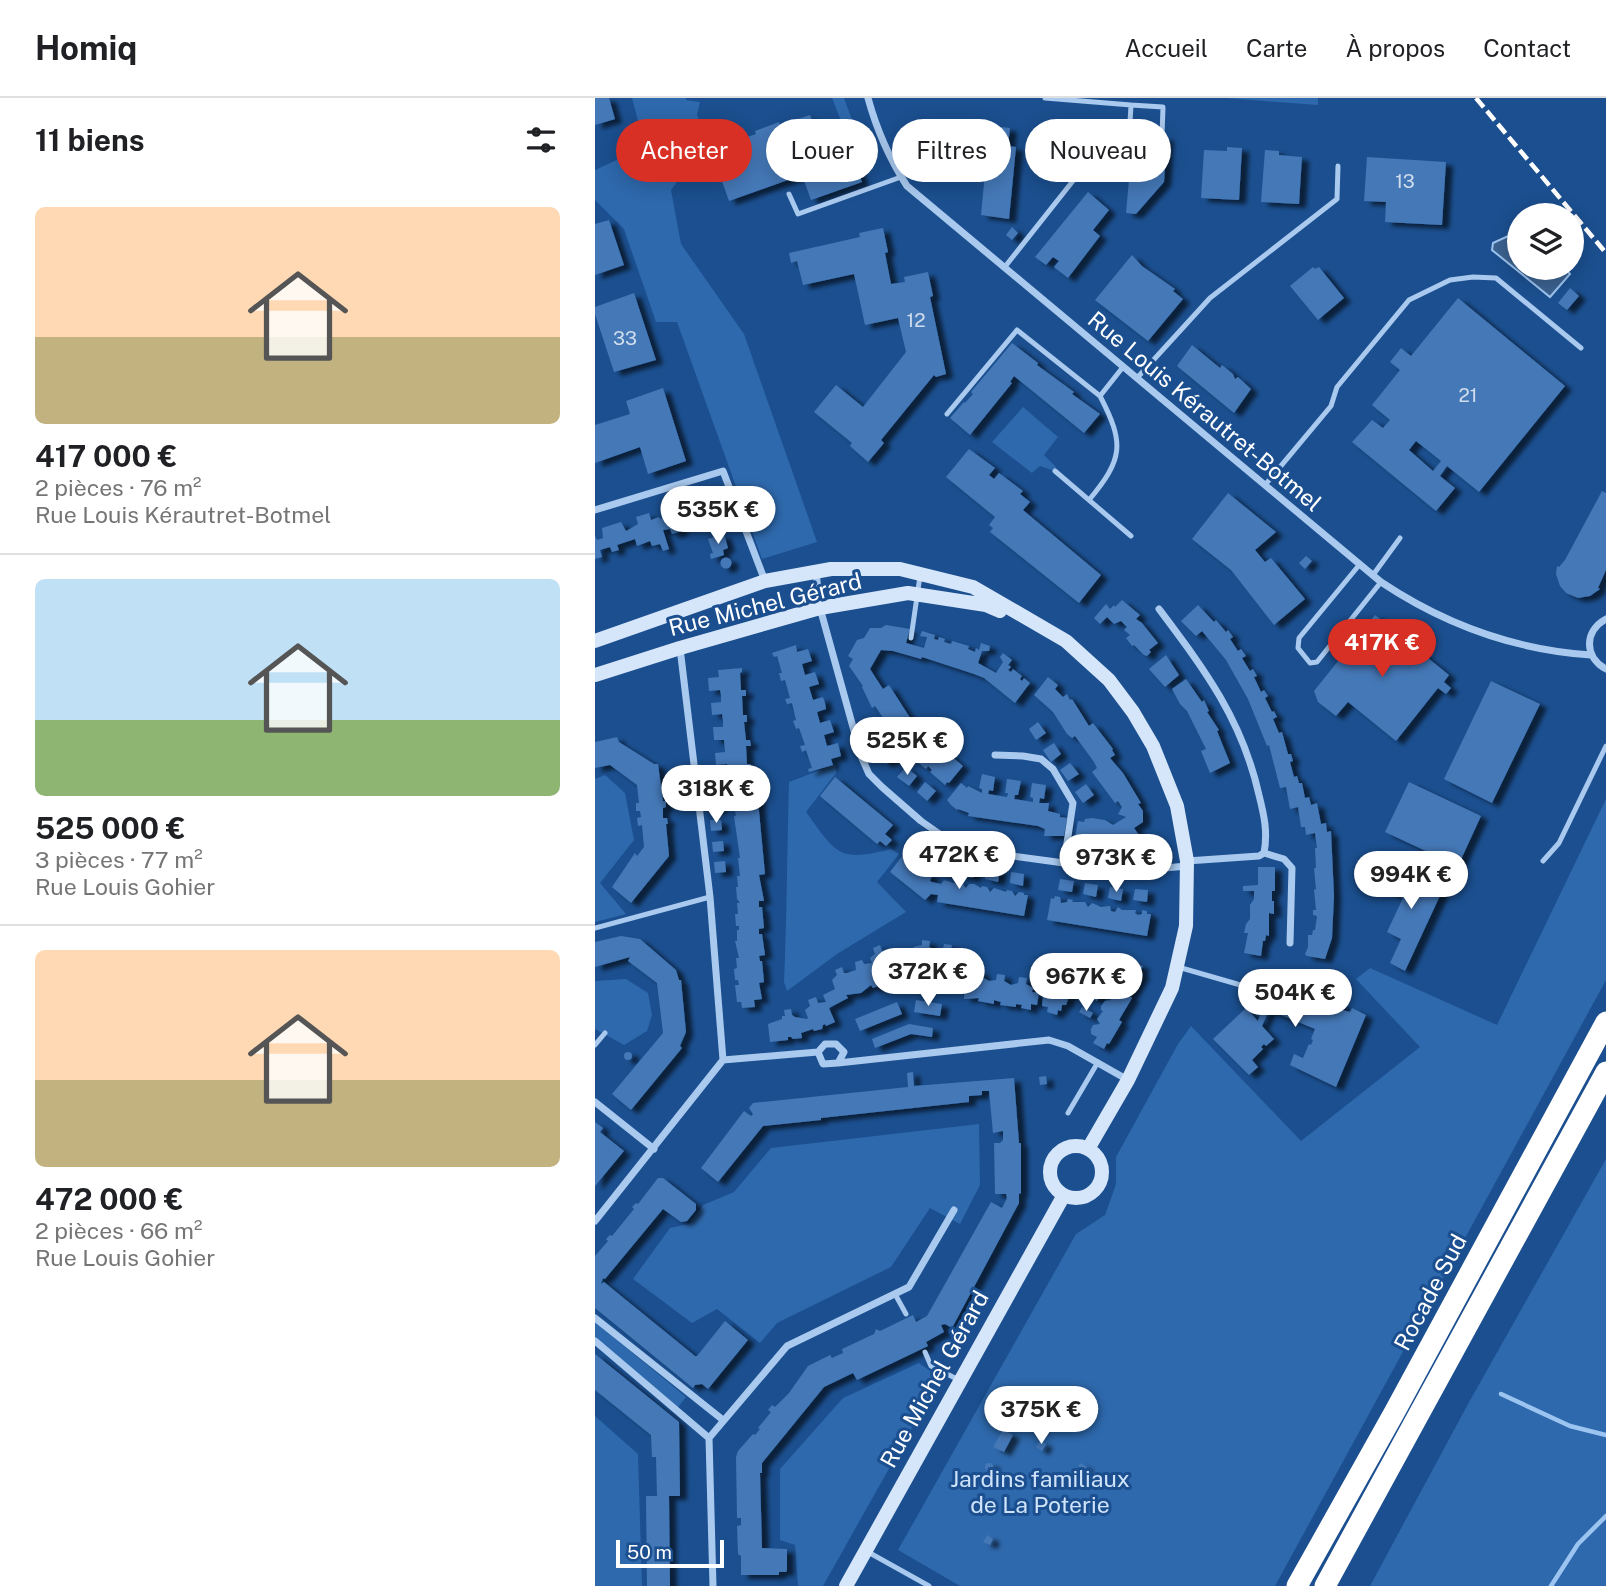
<!DOCTYPE html>
<html lang="fr">
<head>
<meta charset="utf-8">
<style>
  body { margin:0; font-family:"Public Sans",sans-serif; background:#f2f2f2; color:#202124; height:100vh; display:flex; flex-direction:column; font-size:26px; white-space:nowrap }
  * { box-sizing:border-box; margin:0 }
  p { font-size:23px; color:#757577 }
  .icon { flex:none; width:38px; height:38px; fill:none; stroke:currentColor; stroke-width:2; stroke-linecap:round; stroke-linejoin:round }
  .map { position:relative; flex:1; overflow:hidden }
  .panel { display:flex; flex-direction:column; background:#fff; width:595px }
  .panel>* { flex:none }
  .banner { position:absolute; left:21px; top:21px; width:665px; height:63px; display:flex; gap:14px }
  .controls { position:absolute; left:912px; top:105px; display:grid; gap:14px }
  .controls a { display:grid; place-items:center; width:77px; height:77px; border-radius:50%; background:#fff; box-shadow:0 4px 18px #0003; font-size:35px }
  .scale { position:absolute; left:21px; bottom:18px; width:108px; box-sizing:border-box; padding-left:7px; border:4px solid #fff; border-top:0; font-size:19px; line-height:24px; white-space:nowrap; color:#fff; -webkit-text-stroke:5px #1b4f8f; paint-order:stroke }
  .price { position:absolute; translate:-50% -60px; padding:0 16px; border-radius:24px; background:#fff; color:#222; font-size:23px; line-height:46px; filter:drop-shadow(0 2px 4px #0008) }
  .price::after { content:''; position:absolute; left:50%; top:42px; width:21px; height:16px; margin-left:-10px; background:inherit; clip-path:polygon(0 0,100% 0,50% 100%) }
  .price.active { background:#d93025; color:#fff }
  ul { padding:0; list-style:none }
  li { display:grid; align-content:center; gap:14px; height:371px; padding:0 35px }
  li+li { border-top:2px solid #e0e0e0 }
  li span { display:grid; place-items:center; height:217px; border-radius:10px; color:#555 }
  li>.icon { margin-inline-start:auto }
  span .icon { width:126px; height:126px; fill:#fffc; stroke-width:1 }
  li b { font-size:30px }
  h2 { display:flex; justify-content:space-between; align-items:center; height:84px; padding:0 35px; font-size:30px }
  .chip { padding:0 24px; border-radius:32px; background:#fff; box-shadow:0 4px 18px #0003; font-size:24px; line-height:63px }
  .chip.active { background:#d93025; color:#fff }
  header { display:flex; align-items:center; gap:42px; box-sizing:border-box; height:98px; padding:0 35px; background:#fff; border-bottom:2px solid #e0e0e0 }
  header strong { font-size:33px }
  nav { display:flex; gap:38px; margin-inline-start:auto; font-size:24px }
  main { display:flex; flex:1; min-height:0 }
  .map>svg:first-child { display:block }
</style>
</head>
<body>
<header>
<strong>Homiq</strong>
<nav><a>Accueil</a><a>Carte</a><a>À propos</a><a>Contact</a></nav>
</header>
<main>
<section class="panel">
<h2>11 biens<svg class="icon" aria-label="filters" viewBox="0 0 24 24"><path d="M4 7h16M4 17h16"/><circle cx="9" cy="7" r="2"/><circle cx="15" cy="17" r="2"/></svg></h2>
<ul>
<li><span style="background:linear-gradient(#ffd9b3 60%,#c2b280 0)"><svg class="icon" aria-label="home" viewBox="0 0 24 24"><path d="M3 11l9-7 9 7M6 9v11h12V9"/></svg></span><div><b>417 000 €</b><p>2 pièces · 76 m²</p><p>Rue Louis Kérautret-Botmel</p></div></li>
<li><span style="background:linear-gradient(#bfe0f5 65%,#8fb573 0)"><svg class="icon" aria-label="home" viewBox="0 0 24 24"><path d="M3 11l9-7 9 7M6 9v11h12V9"/></svg></span><div><b>525 000 €</b><p>3 pièces · 77 m²</p><p>Rue Louis Gohier</p></div></li>
<li><span style="background:linear-gradient(#ffd9b3 60%,#c2b280 0)"><svg class="icon" aria-label="home" viewBox="0 0 24 24"><path d="M3 11l9-7 9 7M6 9v11h12V9"/></svg></span><div><b>472 000 €</b><p>2 pièces · 66 m²</p><p>Rue Louis Gohier</p></div></li>
</ul>
</section>
<div class="map">
<svg width="1011" height="1488" viewBox="0 0 1011 1488">
  <defs>
    <filter id="shadow"><feDropShadow dx="7" dy="4" stdDeviation="2" flood-color="#0009"/></filter>
  </defs>
  <rect width="100%" height="100%" fill="#1b4f8f"/>
  <path fill="#2e69ad" d="M37 0H91V2L105 4 102 17 116 52 100 59 76 92 86 146 149 236 222 444 167 461 82 224H61L29 131 0 102V72L50 49Z
    M237 0H249L259 27 252 28 246 23Z
    M630 0H723V7Z
    M428 309 463 339 449 357 461 369 460 373 445 368 437 375 397 344Z
    M241 666V675L211 714C241 755 243 765 296 751L304 756 282 784 311 814 242 856 192 893 189 884C192 817 192 751 194 684Z
    M10 677 30 695 39 742 5 785 31 816 0 824V681Z
    M1011 701V882L680 1488H365L303 1452 481 1136 510 1117 521 1086V1059L583 946 596 928 706 1043 825 949 761 881 775 870 902 927Z
    M31 881 53 895 57 917 52 933 29 947 0 931V883Z
    M384 1026 385 1087 365 1126 335 1110 296 1169 182 1225 165 1245 122 1211 97 1225 38 1181 75 1130 94 1126 108 1107 139 1094 176 1050Z
    M1011 1061V1488H775L873 1306Z
    M0 1224 91 1299 81 1312 0 1246Z
    M324 1265 345 1280 228 1488H203L200 1447 185 1442V1371L248 1300Z
    M0 1318 43 1356 47 1488H0Z"/>
  <path fill="#3c6290" stroke="#9cc4f0" stroke-width="2" d="M924 133V170H970L975 176 955 199 897 152 898 145Z"/>
  <g fill="none" stroke-linecap="round" stroke-linejoin="round">
    <path stroke="#9cc4f0" stroke-width="4.5" d="M906 1296 975 1328 1011 1337
      M956 1488 983 1446 1011 1418"/>
  </g>
  <path fill="#4478b7" fill-rule="evenodd" filter="url(#shadow)" d="M0 0H14L20 21 0 27Z
    M215 17 233 65 257 57 267 84 216 102 207 77 134 103 116 52 161 36 160 33 184 24 185 27Z
    M487 25 492 26V31L527 34 526 52 518 51 517 63 511 62 510 68 462 63 466 29 486 32Z
    M376 26 378 31 388 30V27L415 30 413 48 421 49 414 121 386 117 392 54H386L382 56V58L354 73 339 45 367 30 370 35 373 33 371 29Z
    M538 37 572 39 569 84 541 116 531 115Z
    M632 49 647 50 644 102 606 100 609 52 632 53Z
    M670 52 684 53V57L707 59 704 106 666 104Z
    M772 59 851 64 847 127 790 124 791 104 769 103Z
    M493 94 514 112 498 132 505 138 473 180 459 169 464 163 458 159 451 167 440 159Z
    M14 122 29 167 0 177V126Z
    M417 129 423 135 417 142 411 137Z
    M288 130 293 154 290 155 296 186 310 184 309 179 333 174 338 198 335 199 351 276 341 279 339 277 286 342 289 345 273 364 255 348 257 345 219 314 241 287 268 309 311 254 303 220 270 227 259 176 208 187 202 163 196 165 194 155 265 139 264 135Z
    M537 157 547 168 580 191 578 193 588 201 553 243 500 202Z
    M718 169 720 171 724 169 749 200 723 222 695 188Z
    M975 190 984 198 972 212 963 205Z
    M39 195 61 262 19 274 0 216V209Z
    M863 200 970 288 884 394 852 368 845 378 860 390 841 413 757 344 777 322 788 330 795 322 777 307 805 272 795 264 806 250 816 258ZM821 343 846 363 838 373 814 352Z
    M417 245 443 265 442 267 479 294 477 296 505 316 489 335 419 278 415 284 417 285 375 337 355 320 369 304 370 305 378 296 376 294Z
    M597 247 625 270 627 267 638 276 640 281 643 279 656 291 639 315 582 268Z
    M68 290 91 363 53 376 45 349 0 365V327L35 316 31 303Z
    M374 351 400 370 394 377 399 381 404 375 428 393 425 396 435 404 428 412 506 477 484 505 395 434 398 430 394 427 400 419 351 379Z
    M114 389 120 411 115 413 111 407 100 414 95 402 102 400 100 394Z
    M1007 393 1011 395V472L1003 490 1005 491 995 498 983 500 971 495 965 488 961 476 962 468 964 469 970 462Z
    M633 395 681 434 660 452 670 464 676 460 710 501 679 527 636 472 597 441Z
    M88 404 91 405 97 422 84 426 87 433 77 436 75 431 68 432 74 451 68 453 65 446 57 448 55 443 42 448 40 441 22 447 24 452 17 454 15 449 5 452 7 459 0 461V438L2 442 8 440 7 430 26 424 31 433 33 432 43 426 41 419 54 415 56 422 64 419 65 421 70 420 69 410Z
    M129 436 133 450 128 452 129 457 116 461 115 456 118 455 113 441Z
    M711 458 717 463 710 471 704 465Z
    M125.5 465a5.5 5.5 0 1 1 11 0a5.5 5.5 0 1 1-11 0Z
    M527 502 545 517 541 521 547 525 563 545 554 552 556 554 552 558 549 557 539 547 537 548 531 540 535 537 529 532 532 529 526 523 519 526 512 519 505 526 499 520 511 506 515 511 519 507 520 509Z
    M603 507 619 524 621 522 631 534 633 532 638 539 635 541 643 553 646 551 651 558 647 560 655 573 658 571 662 578 659 579 666 594 669 592 673 598 670 600 677 614 679 613 682 619 678 621 684 635 687 634 693 656H696L698 663 695 664 699 679 702 678 704 685H707L710 700 714 699 716 707 722 705 726 726 731 725 732 734 736 733 739 798 737 840 730 861 712 858 710 856 713 849V837H717L718 832H720L722 818 718 817V812H721L719 791 721 792 719 770H721L720 750H722L720 735 711 737 710 729H706L703 709 695 711 691 689 685 690 674 647 672 648 653 601 631 562 607 533 601 538 586 523Z
    M780 517 854 577 849 584 856 590 851 596 843 590 801 643 753 604 741 618 723 604 719 593Z
    M291 527 315 531 311 545 329 550 332 539 325 538 327 533 340 537 339 541 343 542 344 539 350 541 349 544 356 546 357 543 374 548 373 551 380 554 381 550 384 552 386 545 395 548 394 553H387L383 565 401 575 408 564 405 559 408 555 417 562 413 567 416 569 413 572 416 574 418 571 427 578 425 581 427 583 429 580 435 585 420 605 389 580 379 576 327 559 326 561 298 553 286 552 275 571 288 591 294 587 321 629 368 668 354 685 352 684 350 687 335 674 337 672 333 668 331 671 316 659 318 657 314 653H307L302 647 296 640V632L293 634 287 626 291 624 280 608 277 610 267 589 268 588 254 568 258 561 253 558 262 542 269 540 275 530H286Z
    M201 547 202 554 213 551 217 563 207 566 210 577 220 574 224 586 214 589 218 602 228 599 230 605 231 611 222 614 225 625 235 622 239 634 229 637 232 648 243 645 246 658 236 661 238 667 214 674 213 671 217 670 211 652 207 654 205 648 210 647 204 630 201 631 198 623 201 622 197 605 192 606 190 601 195 600 190 582 186 583 184 575H187L182 558 179 559 177 555Z
    M571 557 584 577 570 589 554 571Z
    M147 570V574L145 575 146 592H151V598H147L148 617H152V624H149L151 642H155L156 648H151L152 666H156V670L132 672V666L121 667 120 655 130 654 129 642H119L118 629H128V622L127 616 117 617 116 605 126 604V597L125 592 114 593 113 580 124 579 123 572Z
    M453 579 463 587 460 591 468 599 472 596 475 602 477 601 494 628 498 625 518 651 517 652 520 657 515 660 528 675 546 705 543 706 548 713V724L539 730 544 737 534 747 531 742 523 748 506 746 505 748 492 746V744L480 740 483 723 489 724 490 721 497 720 510 722 518 727 531 719 523 716 527 709 523 703 520 705 497 674 502 670 499 664 480 638 477 640 472 636 458 614 439 597Z
    M591 581 607 604 609 602 614 613 612 614 624 632 622 633 635 665 615 675 606 653 611 651 592 613 585 606 577 591Z
    M896 583 945 606 897 705 849 681Z
    M443 624 451 635 441 642 434 631Z
    M22 639 24 644 59 666H63L68 703H71V709L68 710V720H72L73 726H71L74 758 36 805 17 789 40 755 42 758 49 749 47 727 43 728 42 720 46 719 45 713H41V705H44L42 687 15 667 0 670V644Z
    M459 645 466 656 456 664 448 652Z
    M292 647 301 657 291 666 282 656Z
    M475 665 484 676 473 683 465 672Z
    M311 669 322 678 314 688 302 679Z
    M160 675 161 685 157 686 158 692H162L170 776 164 777 169 803H164V809H167L169 830 164 831V836H167L170 857 164 858 165 863H167L169 884 164 885 167 901 159 902 160 909 147 910 146 904H142L140 887H144L143 882H140L139 871 142 870 141 860H144L140 843H142V832H144V828H141L140 816H143L142 805H145L142 801 141 789H143L142 778H145L143 760H145L139 718H141L136 694H139L138 685H136L135 677Z
    M387 676 400 679 398 693 394 692 393 696 412 699 413 695H410L412 681 426 683 423 697H420L419 701 438 704V700L435 699 437 685 451 687 449 701 445 700 444 705H454L453 713 465 716V719L472 720 469 738H449L450 731 443 728 373 718 374 715 363 711 362 712 356 707 352 702 366 685 372 690 373 688 387 695V691L384 690Z
    M122 678 123 689 112 691 110 680Z
    M240 679 298 727 290 736 297 742 291 748 285 743 282 746 225 698Z
    M330 684 341 693 332 703 322 694Z
    M814 684 886 718 863 768 790 734Z
    M491 686 499 697 488 705 480 694Z
    M113 701H123L125 711 114 712Z
    M115 722H126L127 732 116 733Z
    M128 743 129 753 118 754 117 744Z
    M326 745 337 754 330 762 319 754Z
    M308 757 317 761 315 763 318 769 323 766 332 776 333 774 337 778 335 783 337 784 346 786 349 782 362 786V784L367 785 371 790 374 786H379L386 790 387 788 392 789 395 794 399 790 411 794 412 792 417 793 420 798 424 794 429 795V797H433L429 818 342 804 343 797 336 796 330 802 295 774Z
    M130 763 131 774 120 775 119 764Z
    M348 764 355 765 353 776 346 774Z
    M367 766 380 768 378 780 365 777Z
    M799 766 849 789 810 873 795 865 806 841 792 834 808 800 788 791Z
    M663 769H680V793H677V803H679V816L674 815V838L671 837 670 843H668L666 858 649 855 653 835H649L651 826 655 821V807L659 801V793H648V788L663 787Z
    M391 770 405 772 403 784 390 781Z
    M416 774 429 776 428 788 415 785Z
    M465 781 479 783 477 794 463 792Z
    M490 785 503 787 501 799 488 796Z
    M515 789 528 791 526 803 513 800Z
    M540 791 553 792 552 804 538 802Z
    M460 798 465 799 466 805 472 804 473 801 478 802 477 804H490L493 809 497 805 506 809 515 808 516 813 520 814 523 809 527 812H541L540 815 543 817 547 816V812L552 813V816H556L552 838 452 822 456 800 459 801Z
    M26 838 45 841 81 872 84 882H86L91 934 85 948 87 950 36 1012 17 996 68 935 62 885 33 863 35 859 0 869V844Z
    M327 842 335 843 334 849 341 852 348 851 349 846 357 847 356 852 363 856 362 860 368 861 366 874 360 873 359 878 346 873 345 877 328 874 329 871 327 870H324V873L316 872V868L309 866 302 869 304 873 296 876 295 874 290 875 292 879 284 882 286 887 278 890 276 887 266 895 251 897 253 900 234 910 240 924 231 928 230 926 228 927 227 931 219 933 218 931 206 935 207 940 198 941 196 939H193V942L175 944 173 926 187 921V918H190L189 912 196 911 197 917 200 919 212 921 213 920 210 912 215 908 213 902 221 899 223 905 231 904 228 897 240 891 237 882 242 877 240 872 247 869 249 875H252L261 872 260 864 267 862 269 866 277 865 275 860 280 856 278 850 285 847 287 853 296 852 297 855 307 851 318 853V849L327 847Z
    M531 861 548 868 545 874 548 876 535 898 537 900 524 922 527 924 514 946 512 945 509 951 498 945 502 939 496 936V931L498 927 505 926 502 921 508 913 506 912V908L510 903 516 902 513 897 519 889 516 888 518 884 516 883 519 878 523 879 525 874 522 873Z
    M505 866 515 872 511 878 501 872Z
    M667 872 685 880 683 884 690 887 692 883 706 889 705 893 712 896 713 892 728 899 727 903 733 905 735 901 750 908 748 912 755 914 757 910 771 917 741 989 695 967 699 956 708 960 714 946 716 947 718 942 716 941 720 931 674 912 667 928 679 941 671 948 669 946 666 949 668 951 657 962 663 969 654 977 618 941 651 910 663 923 668 909 654 903Z
    M381 873 388 874 387 879 394 883 401 882 402 876 410 877 409 883 416 887 423 885 424 879 432 880 431 886 438 890 437 894 444 895 442 907 436 906V912L426 910 427 907 421 906V909L405 907 406 904 402 903 399 902V906L383 903 384 900 369 901V896L363 895 365 882 372 884V879L380 878Z
    M498 884 509 891 502 903 491 897Z
    M449 890 476 893 471 907H467L466 913 463 912 462 917 452 914 453 909 447 908Z
    M321 902 347 906 345 918 319 914Z
    M302 904 307 916 265 933 260 921Z
    M487 909 498 915 495 920 484 914Z
    M314 926 338 930 337 939 316 936 280 950 277 941Z
    M29 958a4 4 0 1 1 8 0a4 4 0 1 1-8 0Z
    M318 974 319 988 419 980 424 1045H426V1095L424 1096V1105L357 1230 350 1226 346 1227 349 1234 331 1244 333 1248 262 1282 258 1275 229 1289 167 1365V1375H165L167 1450 192 1451V1472L191 1474H184V1477H146V1458L143 1456 142 1428 146 1427V1420H142L141 1359 143 1353 158 1336 160 1337 165 1331 163 1330 176 1314 173 1312 177 1307 180 1309 194 1295 213 1268 235 1257 237 1260 248 1255 247 1251 279 1236 281 1231 285 1233 318 1217 321 1224 332 1218 396 1104 407 1110 412 1100 411 1096H400L399 1045H405L408 1042V1033L398 1035 394 993H387V997L374 998V1004L226 1020V1022L168 1028 123 1084 106 1070 149 1013 156 1018 158 1016 154 1010 158 1005 313 989 312 975Z
    M451 978 452 986 445 987 444 979Z
    M0 1024 8 1030 5 1034 29 1053 0 1088Z
    M63 1080H68L101 1106V1112L92 1123 86 1124 68 1111 10 1181 8 1180 6 1186 9 1184 100 1258H102L130 1223 153 1242 113 1291 107 1286 100 1287 98 1290 0 1210V1158L13 1143 11 1141 15 1137 17 1138 39 1111 37 1109 41 1105 43 1106Z
    M0 1256 84 1324 85 1398H74L75 1488H52L51 1398H62L61 1359H57L56 1337 0 1292Z
    M408 1332 418 1337 409 1354 398 1349Z
    M445 1343 451 1346 447 1353 441 1349Z
    M390 1369a4 4 0 1 1 8 0a4 4 0 1 1-8 0Z
    M485 1365 492 1369 488 1375 482 1372Z
    M392 1437 398 1441 395 1447 388 1444Z"/>
  <g fill="none" stroke-linecap="round" stroke-linejoin="round">
    <path stroke="#a9c9ee" stroke-width="5" d="M536 7 568 9 567 38
      M194 96 203 116 306 79
      M409 170 485 74 523 75 533 58 536 7 450 0
      M542 280 615 200 742 101 743 68
      M352 316 422 232 505 298
      M460 373 536 438
      M670 387 736 308 742 289 814 202 855 182 878 179 901 180 986 250
      M494 402C528 361 530 346 505 298L528 269
      M765 466 704 540 703 550 715 565 722 564 786 484
      M778 477 805 440
      M316 540 325 478
      M948 763 964 745 1011 648
      M0 830 115 799
      M583 869 649 888
      M0 947 10 935
      M473 1015 503 964
      M300 1196 311 1216
      M330 1254 336 1268 364 1282
      M273 1454 334 1488"/>
    <path stroke="#a9c9ee" stroke-width="7" d="M273 0C282 33 294 60 312 88L786 484C849 526 920 552 996 557
      M0 412 128 373 170 483
      M221 474 225 510 266 658 274 676 287 689 326 723 366 751 469 765 506 773H536L592 768
      M564 511C609 571 647 621 664 697 669 717 673 734 669 755L664 758 592 763
      M1011 521C989 533 989 559 1011 571
      M85 550 115 799 128 962 223 954
      M400 657 428 658 446 661 458 671 478 705 469 765
      M669 755 689 761 697 770 695 845
      M230 946H241L249 954 243 965 228 966 223 954Z
      M243 965 454 942 473 948 533 982
      M0 1004 59 1051
      M0 1123 128 962
      M0 1220 128 1322
      M0 1243 114 1340
      M118 1488 114 1340 192 1248 314 1189 359 1112"/>
    <path stroke="#d6e6fa" stroke-width="14" d="M0 543 170 483 236 471H305L378 489 471 543 514 582 538 614 558 648 582 708 592 763 591 828 577 890 533 982 493 1051
      M0 577 85 550 225 510 313 495 391 507 405 513
      M455 1074a26 26 0 1 1 52 0a26 26 0 1 1-52 0Z
      M251 1488 469 1097"/>
    <path stroke="#fff" stroke-width="21" d="M702 1488 799 1315 1011 924
      M730 1488 1011 974"/>
    <path stroke="#fff" stroke-width="4.5" stroke-dasharray="12 5" stroke-linecap="butt" d="M881 0 1011 155"/>
  </g>
  <g text-anchor="middle" dominant-baseline="central" stroke-width="6" stroke-linejoin="round" paint-order="stroke">
    <g font-size="19" fill="#d0dded">
      <text x="810" y="83">13</text>
      <text x="321" y="222">12</text>
      <text x="30" y="240">33</text>
      <text x="873" y="297">21</text>
    </g>
    <g font-size="23" fill="#fff" stroke="#1b4f8f">
      <text transform="translate(610 313) rotate(40)">Rue Louis Kérautret-Botmel</text>
      <text transform="translate(170 506) rotate(-14)">Rue Michel Gérard</text>
      <text transform="translate(835 1194) rotate(-62)">Rocade Sud</text>
      <text transform="translate(339 1281) rotate(-61)">Rue Michel Gérard</text>
    </g>
    <g font-size="23" fill="#cfe3fa" stroke="#1b4f8f">
      <text x="445" y="1380">Jardins familiaux<tspan x="445" dy="26">de La Poterie</tspan></text>
    </g>
  </g>
</svg>
<div class="controls">
<a><svg class="icon" aria-label="layers" viewBox="0 0 24 24"><path d="M12 4l9 5-9 5-9-5zM3 14l9 5 9-5"/></svg></a>
</div>
<div class="scale">50 m</div>
<b class="price" style="left:123px;top:448px">535K €</b>
<b class="price active" style="left:787px;top:581px">417K €</b>
<b class="price" style="left:312px;top:679px">525K €</b>
<b class="price" style="left:121px;top:727px">318K €</b>
<b class="price" style="left:364px;top:793px">472K €</b>
<b class="price" style="left:521px;top:796px">973K €</b>
<b class="price" style="left:816px;top:813px">994K €</b>
<b class="price" style="left:333px;top:910px">372K €</b>
<b class="price" style="left:491px;top:915px">967K €</b>
<b class="price" style="left:700px;top:931px">504K €</b>
<b class="price" style="left:446px;top:1348px">375K €</b>
<div class="banner">
<a class="chip active">Acheter</a>
<a class="chip">Louer</a>
<a class="chip">Filtres</a>
<a class="chip">Nouveau</a>
</div>
</div>
</main>
</body>
</html>
